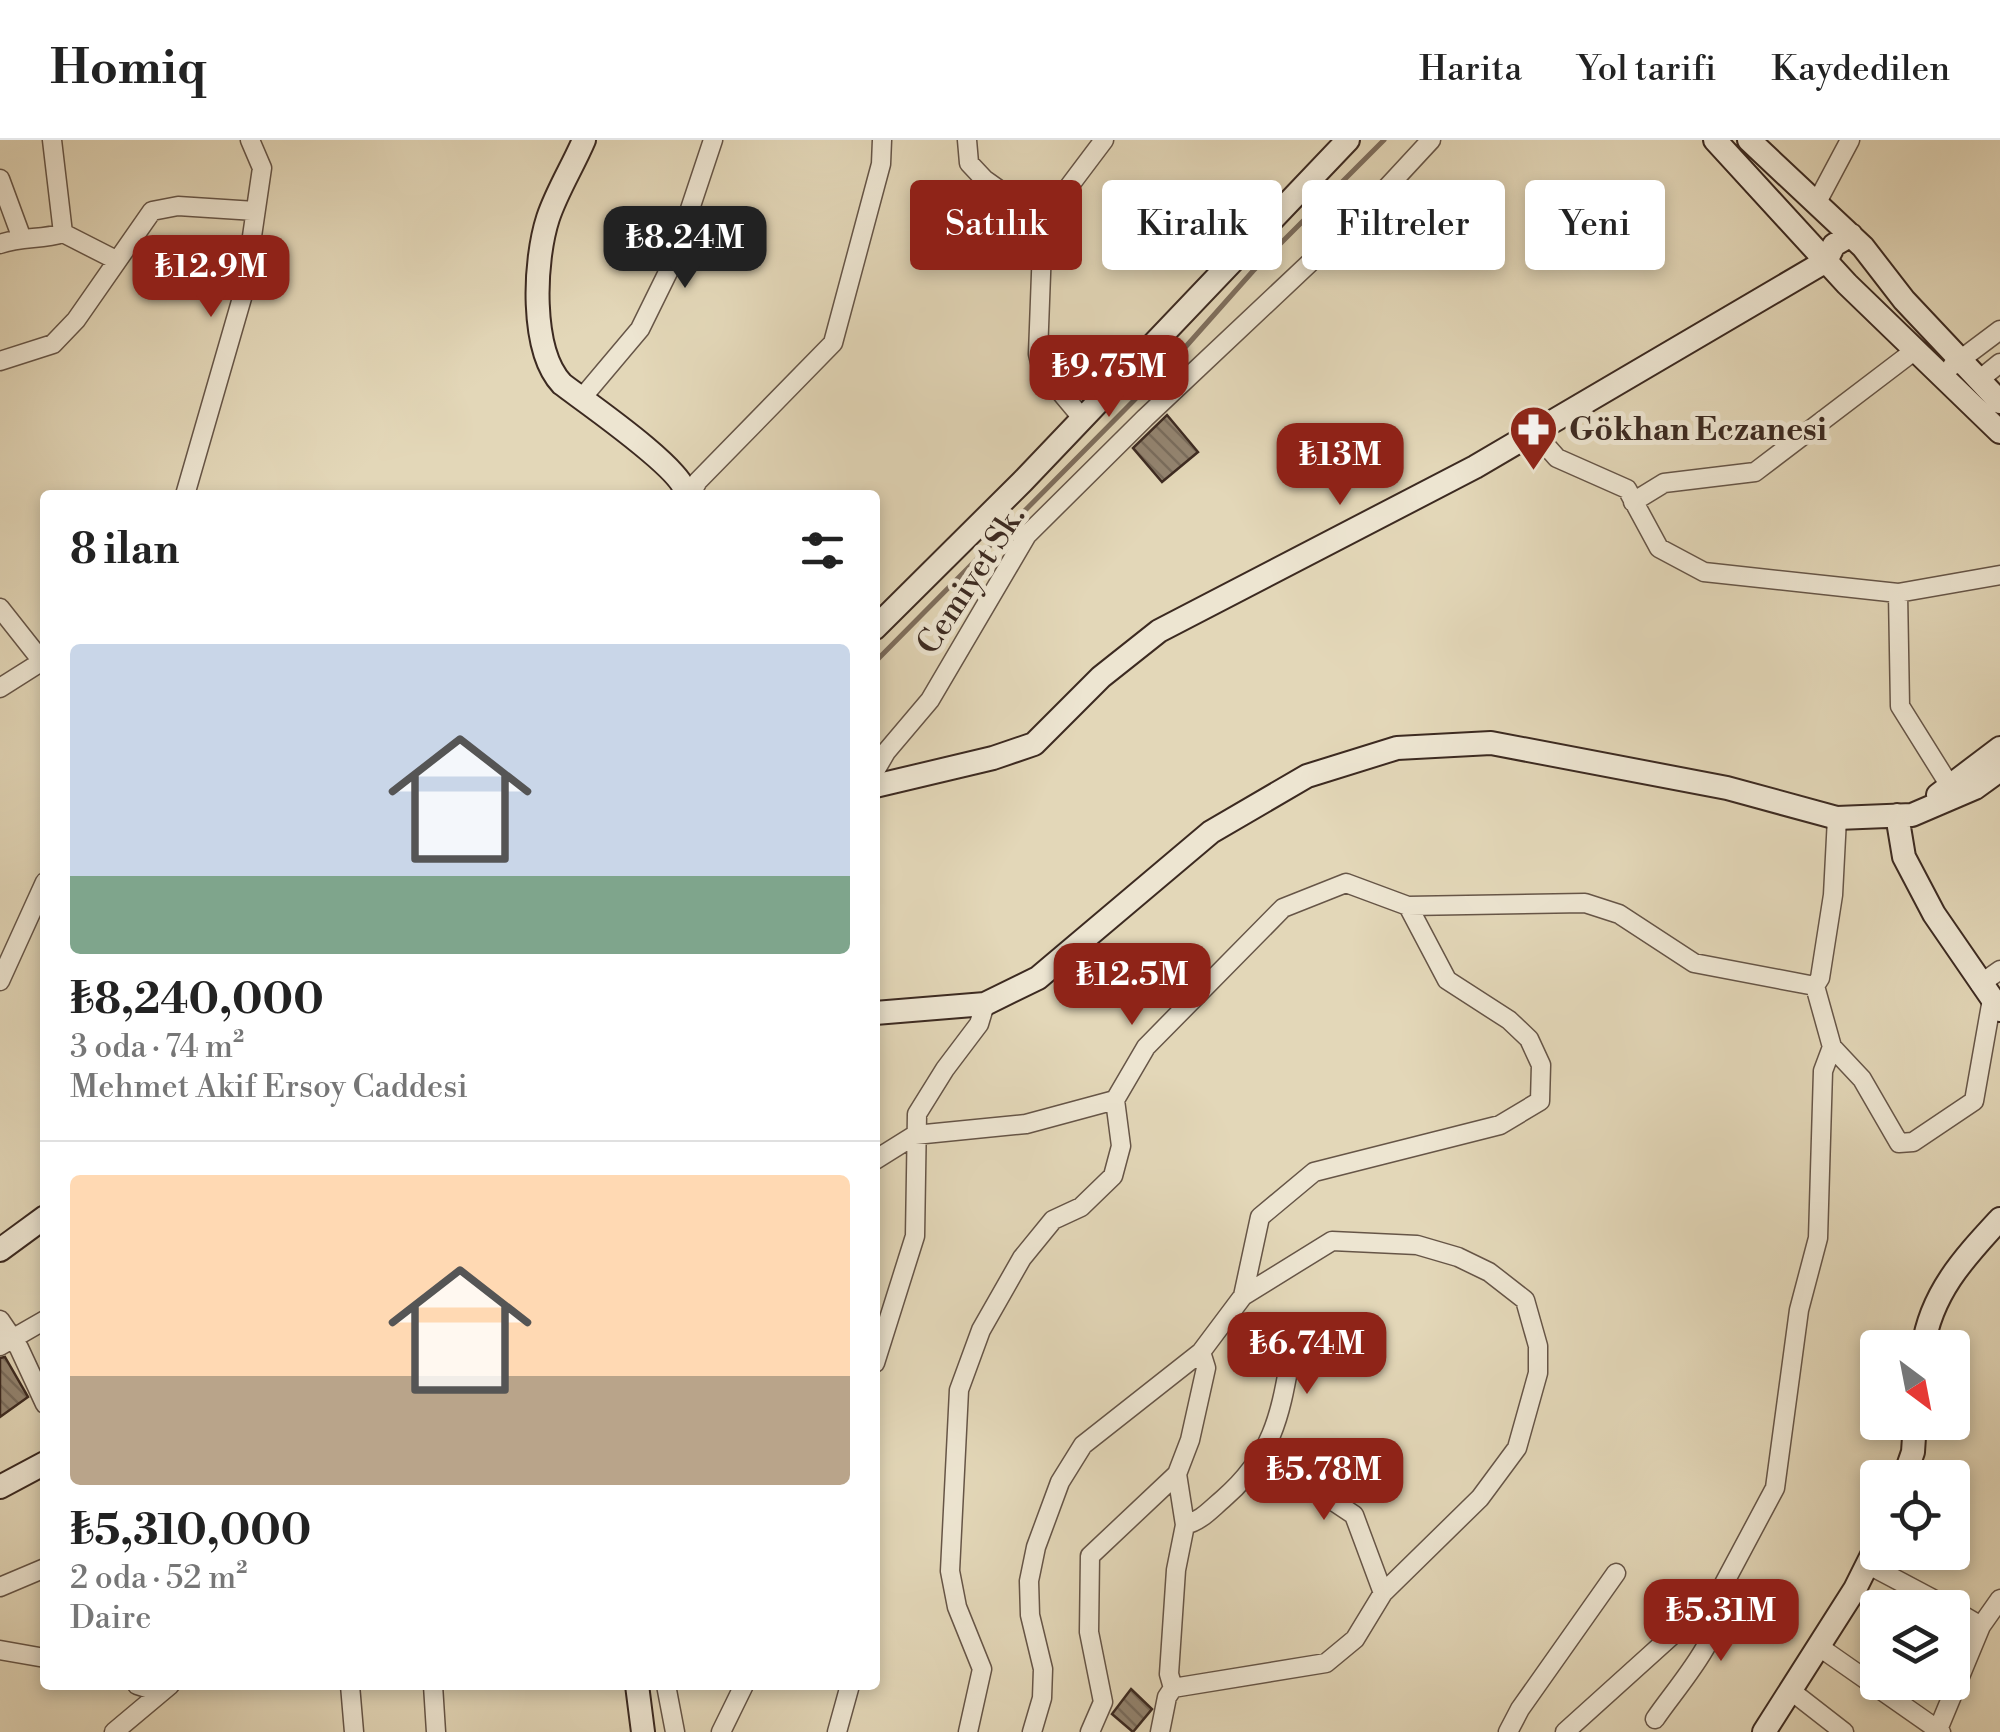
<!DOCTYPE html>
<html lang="tr">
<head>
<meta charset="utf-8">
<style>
  body { margin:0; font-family:"Libre Bodoni",serif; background:#f6f6f6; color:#222; height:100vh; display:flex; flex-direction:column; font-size:38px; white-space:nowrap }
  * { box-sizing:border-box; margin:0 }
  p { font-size:32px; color:#767676 }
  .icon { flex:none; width:55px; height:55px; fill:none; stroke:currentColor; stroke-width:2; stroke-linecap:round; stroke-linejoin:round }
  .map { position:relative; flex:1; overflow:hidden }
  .panel { position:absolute; left:40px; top:350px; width:840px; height:1200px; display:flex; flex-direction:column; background:#fff; border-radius:10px; box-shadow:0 5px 15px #0003 }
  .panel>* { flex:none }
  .banner { position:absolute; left:910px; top:40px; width:940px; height:90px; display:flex; gap:20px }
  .needle { width:65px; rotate:148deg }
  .tools { position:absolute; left:1860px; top:1190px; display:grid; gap:20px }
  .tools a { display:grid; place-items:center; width:110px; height:110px; border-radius:10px; background:#fff; box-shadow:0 5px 15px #0003; font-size:50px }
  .price { position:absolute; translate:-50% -85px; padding:0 22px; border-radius:20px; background:#8f2418; color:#fff; font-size:32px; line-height:65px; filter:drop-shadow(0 2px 5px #0008) }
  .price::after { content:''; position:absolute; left:50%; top:60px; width:30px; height:22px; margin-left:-15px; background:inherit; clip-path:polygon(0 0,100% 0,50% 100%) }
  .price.on { background:#222; color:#fff }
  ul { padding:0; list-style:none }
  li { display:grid; align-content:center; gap:20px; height:530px; padding:0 30px }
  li+li { border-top:2px solid #e0e0e0 }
  li span { display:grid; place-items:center; height:310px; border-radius:10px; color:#555 }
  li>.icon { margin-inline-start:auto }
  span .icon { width:180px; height:180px; fill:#fffc; stroke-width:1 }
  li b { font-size:42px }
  h2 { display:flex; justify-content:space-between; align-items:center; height:120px; padding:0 30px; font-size:42px }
  .tag { padding:0 35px; border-radius:10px; background:#fff; box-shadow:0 5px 15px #0003; font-size:35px; line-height:90px }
  .tag.on { background:#8f2418; color:#fff }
  header { display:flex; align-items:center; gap:60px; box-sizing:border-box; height:140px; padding:0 50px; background:#fff; border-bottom:2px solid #e0e0e0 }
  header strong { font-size:48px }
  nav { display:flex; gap:55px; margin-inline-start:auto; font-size:35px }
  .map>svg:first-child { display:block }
</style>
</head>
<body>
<header>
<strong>Homiq</strong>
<nav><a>Harita</a><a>Yol tarifi</a><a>Kaydedilen</a></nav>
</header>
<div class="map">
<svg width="2000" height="1592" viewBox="0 0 2000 1592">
  <defs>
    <pattern id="building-back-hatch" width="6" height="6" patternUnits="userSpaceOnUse" patternTransform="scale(2.5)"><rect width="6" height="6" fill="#938470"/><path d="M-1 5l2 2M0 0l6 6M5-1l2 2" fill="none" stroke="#796c5c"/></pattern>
  </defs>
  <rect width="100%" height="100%" fill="#e3d7b8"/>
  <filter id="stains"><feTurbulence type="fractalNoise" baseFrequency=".002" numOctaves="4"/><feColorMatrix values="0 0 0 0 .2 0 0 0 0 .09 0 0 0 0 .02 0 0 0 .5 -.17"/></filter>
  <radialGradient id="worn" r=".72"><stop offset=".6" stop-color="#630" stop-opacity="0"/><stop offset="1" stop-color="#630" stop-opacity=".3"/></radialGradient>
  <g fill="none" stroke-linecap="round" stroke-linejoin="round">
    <path stroke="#7e6e5d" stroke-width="5" d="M875 522 1173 221 1253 131 1384 0"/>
  </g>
  <path fill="url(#building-back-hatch)" stroke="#3c2a21" stroke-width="2.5" d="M1167 275 1198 312 1162 342 1133 308Z
    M5 1217 28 1257 0 1277V1218Z
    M1131 1549 1152 1569 1133 1592 1112 1574Z"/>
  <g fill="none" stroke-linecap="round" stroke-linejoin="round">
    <defs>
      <path id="street" d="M52 0 63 93
        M967 0 969 23 984 39 1043 81
        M0 39 21 96
        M1816 64 1850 0
        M0 104C22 96 42 100 63 93L116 120
        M0 221 53 204 76 180 152 71 178 66 255 71
        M1952 226 2000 190
        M1979 240 2000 223
        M581 259 640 189 671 126 713 0
        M1083 279 1042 230 1038 214 1043 81 1104 0
        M1534 292 1557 318 1627 349 1659 408 1704 432 1898 453 2000 435
        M185 355 244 151 262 28 250 0
        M690 355 698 341 833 203 881 24 882 0
        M1633 362 1664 343 1755 332 1914 211
        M1898 453 1900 566 1950 646
        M0 468 45 525
        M0 548 41 522
        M875 631 886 612 930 560 1027 395 1145 278 1368 68 1431 0
        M1837 678 1833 755 1820 838 1815 846 1832 907 1862 939 1899 1003 1913 1002 1974 961 1992 859
        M0 841 45 742
        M1980 844 2000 830
        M875 1020 915 995 1026 984 1115 960
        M1243 1156 1260 1077 1314 1032 1500 985 1540 961 1541 925 1529 899 1509 880 1447 840 1408 766
        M0 1180 19 1208 45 1264
        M0 1206 45 1180
        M875 1223 915 1096 917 974 945 929 979 884 985 864
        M1264 1315 1354 1375 1383 1453
        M1185 1385C1201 1381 1210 1370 1223 1359 1284 1306 1281 1257 1297 1184
        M1867 1424 1950 1468
        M0 1447 45 1428
        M1952 1469 1981 1486
        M1818 1506 1941 1592
        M0 1510 45 1518
        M137 1545 159 1552
        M350 1545 354 1592
        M433 1545 436 1592
        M666 1545 675 1592
        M1790 1550 1844 1592
        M1655 1579C1677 1546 1728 1493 1719 1453
        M114 1592 170 1545
        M721 1592 744 1545
        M837 1592 850 1545
        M968 1592 982 1529 957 1467 950 1431 959 1250 981 1190 1022 1118 1053 1080 1081 1067 1113 1036 1121 1006 1115 960 1146 907 1283 768 1346 743 1408 766 1585 763 1619 774 1694 823 1815 846
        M1032 1592 1042 1558 1043 1529 1030 1475 1029 1441 1036 1407 1060 1342 1083 1305 1201 1212 1243 1156 1332 1101 1417 1105 1458 1117 1489 1132 1525 1160 1538 1206V1233L1517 1308 1480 1358 1383 1453 1355 1499 1326 1523 1173 1548
        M1090 1592 1103 1562 1089 1492 1090 1416 1177 1334 1190 1300 1206 1228 1201 1212
        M1160 1592 1167 1557 1173 1548 1169 1534 1176 1430 1185 1385 1177 1334
        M1508 1592 1520 1569 1616 1433
        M1565 1592 1719 1453 1775 1348 1799 1170 1818 1098 1823 931 1832 907
        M1937 1592 1981 1486 2000 1459"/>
      <path id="secondary" d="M584 0C573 26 557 51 548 78 534 121 530 210 562 244 587 263 685 330 686 355
        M1715 0 1847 144 2000 292
        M1749 0 1863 107 1904 160 2000 262
        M875 488 1023 341 1348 0
        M875 646 993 618 1034 604 1101 537 1159 491 1475 327 1826 121 1834 105 1851 95
        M1938 655 2000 608
        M1897 675 1904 717 1934 774 2000 870
        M875 873 985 864 1038 838 1211 692 1307 636 1397 608 1491 603 1727 648 1837 678 1912 675 1975 648 2000 630
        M0 1110 45 1077
        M1923 1208C1931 1153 1964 1118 2000 1079
        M1904 1338 1913 1312 1915 1282
        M0 1347 45 1323
        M637 1545 643 1592
        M1764 1592 1855 1449 1878 1403"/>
    </defs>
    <use href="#street" stroke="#665547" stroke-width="21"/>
    <use href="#secondary" stroke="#3c2a21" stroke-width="26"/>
    <use href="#street" stroke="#ede5d1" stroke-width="18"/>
    <use href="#secondary" stroke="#ede5d1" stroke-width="22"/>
  </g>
  <defs>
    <symbol id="pharmacy-pin" viewBox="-11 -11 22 30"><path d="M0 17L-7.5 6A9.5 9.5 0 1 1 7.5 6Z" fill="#8f2418" stroke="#ede5d1"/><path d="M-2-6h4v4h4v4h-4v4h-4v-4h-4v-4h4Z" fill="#fff"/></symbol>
  </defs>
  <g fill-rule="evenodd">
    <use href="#pharmacy-pin" x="1506" y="262" width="55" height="75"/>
  </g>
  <g text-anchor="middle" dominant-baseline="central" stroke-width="10" stroke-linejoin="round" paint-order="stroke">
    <g font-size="32" font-weight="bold" fill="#3c2a21" stroke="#ede5d1" text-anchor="start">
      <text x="1569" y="290">Gökhan Eczanesi</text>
    </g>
    <g font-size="32" fill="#3c2a21" stroke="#ede5d1">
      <text transform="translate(971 440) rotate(-57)">Cemiyet Sk.</text>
    </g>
  </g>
  <rect width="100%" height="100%" filter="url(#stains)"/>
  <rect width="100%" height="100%" fill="url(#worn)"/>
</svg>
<div class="tools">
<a><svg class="needle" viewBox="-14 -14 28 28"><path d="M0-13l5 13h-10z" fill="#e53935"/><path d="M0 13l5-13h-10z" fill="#767676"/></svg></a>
<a><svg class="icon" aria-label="locate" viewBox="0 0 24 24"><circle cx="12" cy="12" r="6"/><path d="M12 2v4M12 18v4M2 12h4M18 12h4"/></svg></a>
<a><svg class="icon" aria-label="layers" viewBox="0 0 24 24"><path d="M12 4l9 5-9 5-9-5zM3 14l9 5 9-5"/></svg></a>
</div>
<b class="price on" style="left:685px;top:151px">₺8.24M</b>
<b class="price" style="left:211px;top:180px">₺12.9M</b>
<b class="price" style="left:1109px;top:280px">₺9.75M</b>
<b class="price" style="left:1340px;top:368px">₺13M</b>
<b class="price" style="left:1132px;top:888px">₺12.5M</b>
<b class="price" style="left:1307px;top:1257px">₺6.74M</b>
<b class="price" style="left:1324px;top:1383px">₺5.78M</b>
<b class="price" style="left:1721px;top:1524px">₺5.31M</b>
<div class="banner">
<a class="tag on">Satılık</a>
<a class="tag">Kiralık</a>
<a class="tag">Filtreler</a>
<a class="tag">Yeni</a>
</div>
<section class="panel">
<h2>8 ilan<svg class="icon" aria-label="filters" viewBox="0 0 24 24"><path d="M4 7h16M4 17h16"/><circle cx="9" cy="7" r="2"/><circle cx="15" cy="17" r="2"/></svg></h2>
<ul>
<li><span style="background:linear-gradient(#c9d6e8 75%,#7fa58c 0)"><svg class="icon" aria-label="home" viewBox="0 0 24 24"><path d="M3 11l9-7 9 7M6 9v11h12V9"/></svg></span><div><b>₺8,240,000</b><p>3 oda · 74 m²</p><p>Mehmet Akif Ersoy Caddesi</p></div></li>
<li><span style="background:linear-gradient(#ffd9b3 65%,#b9a48a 0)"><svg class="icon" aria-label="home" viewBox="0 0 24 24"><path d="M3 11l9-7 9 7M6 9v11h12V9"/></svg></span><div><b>₺5,310,000</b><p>2 oda · 52 m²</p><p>Daire</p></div></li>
</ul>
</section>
</div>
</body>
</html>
